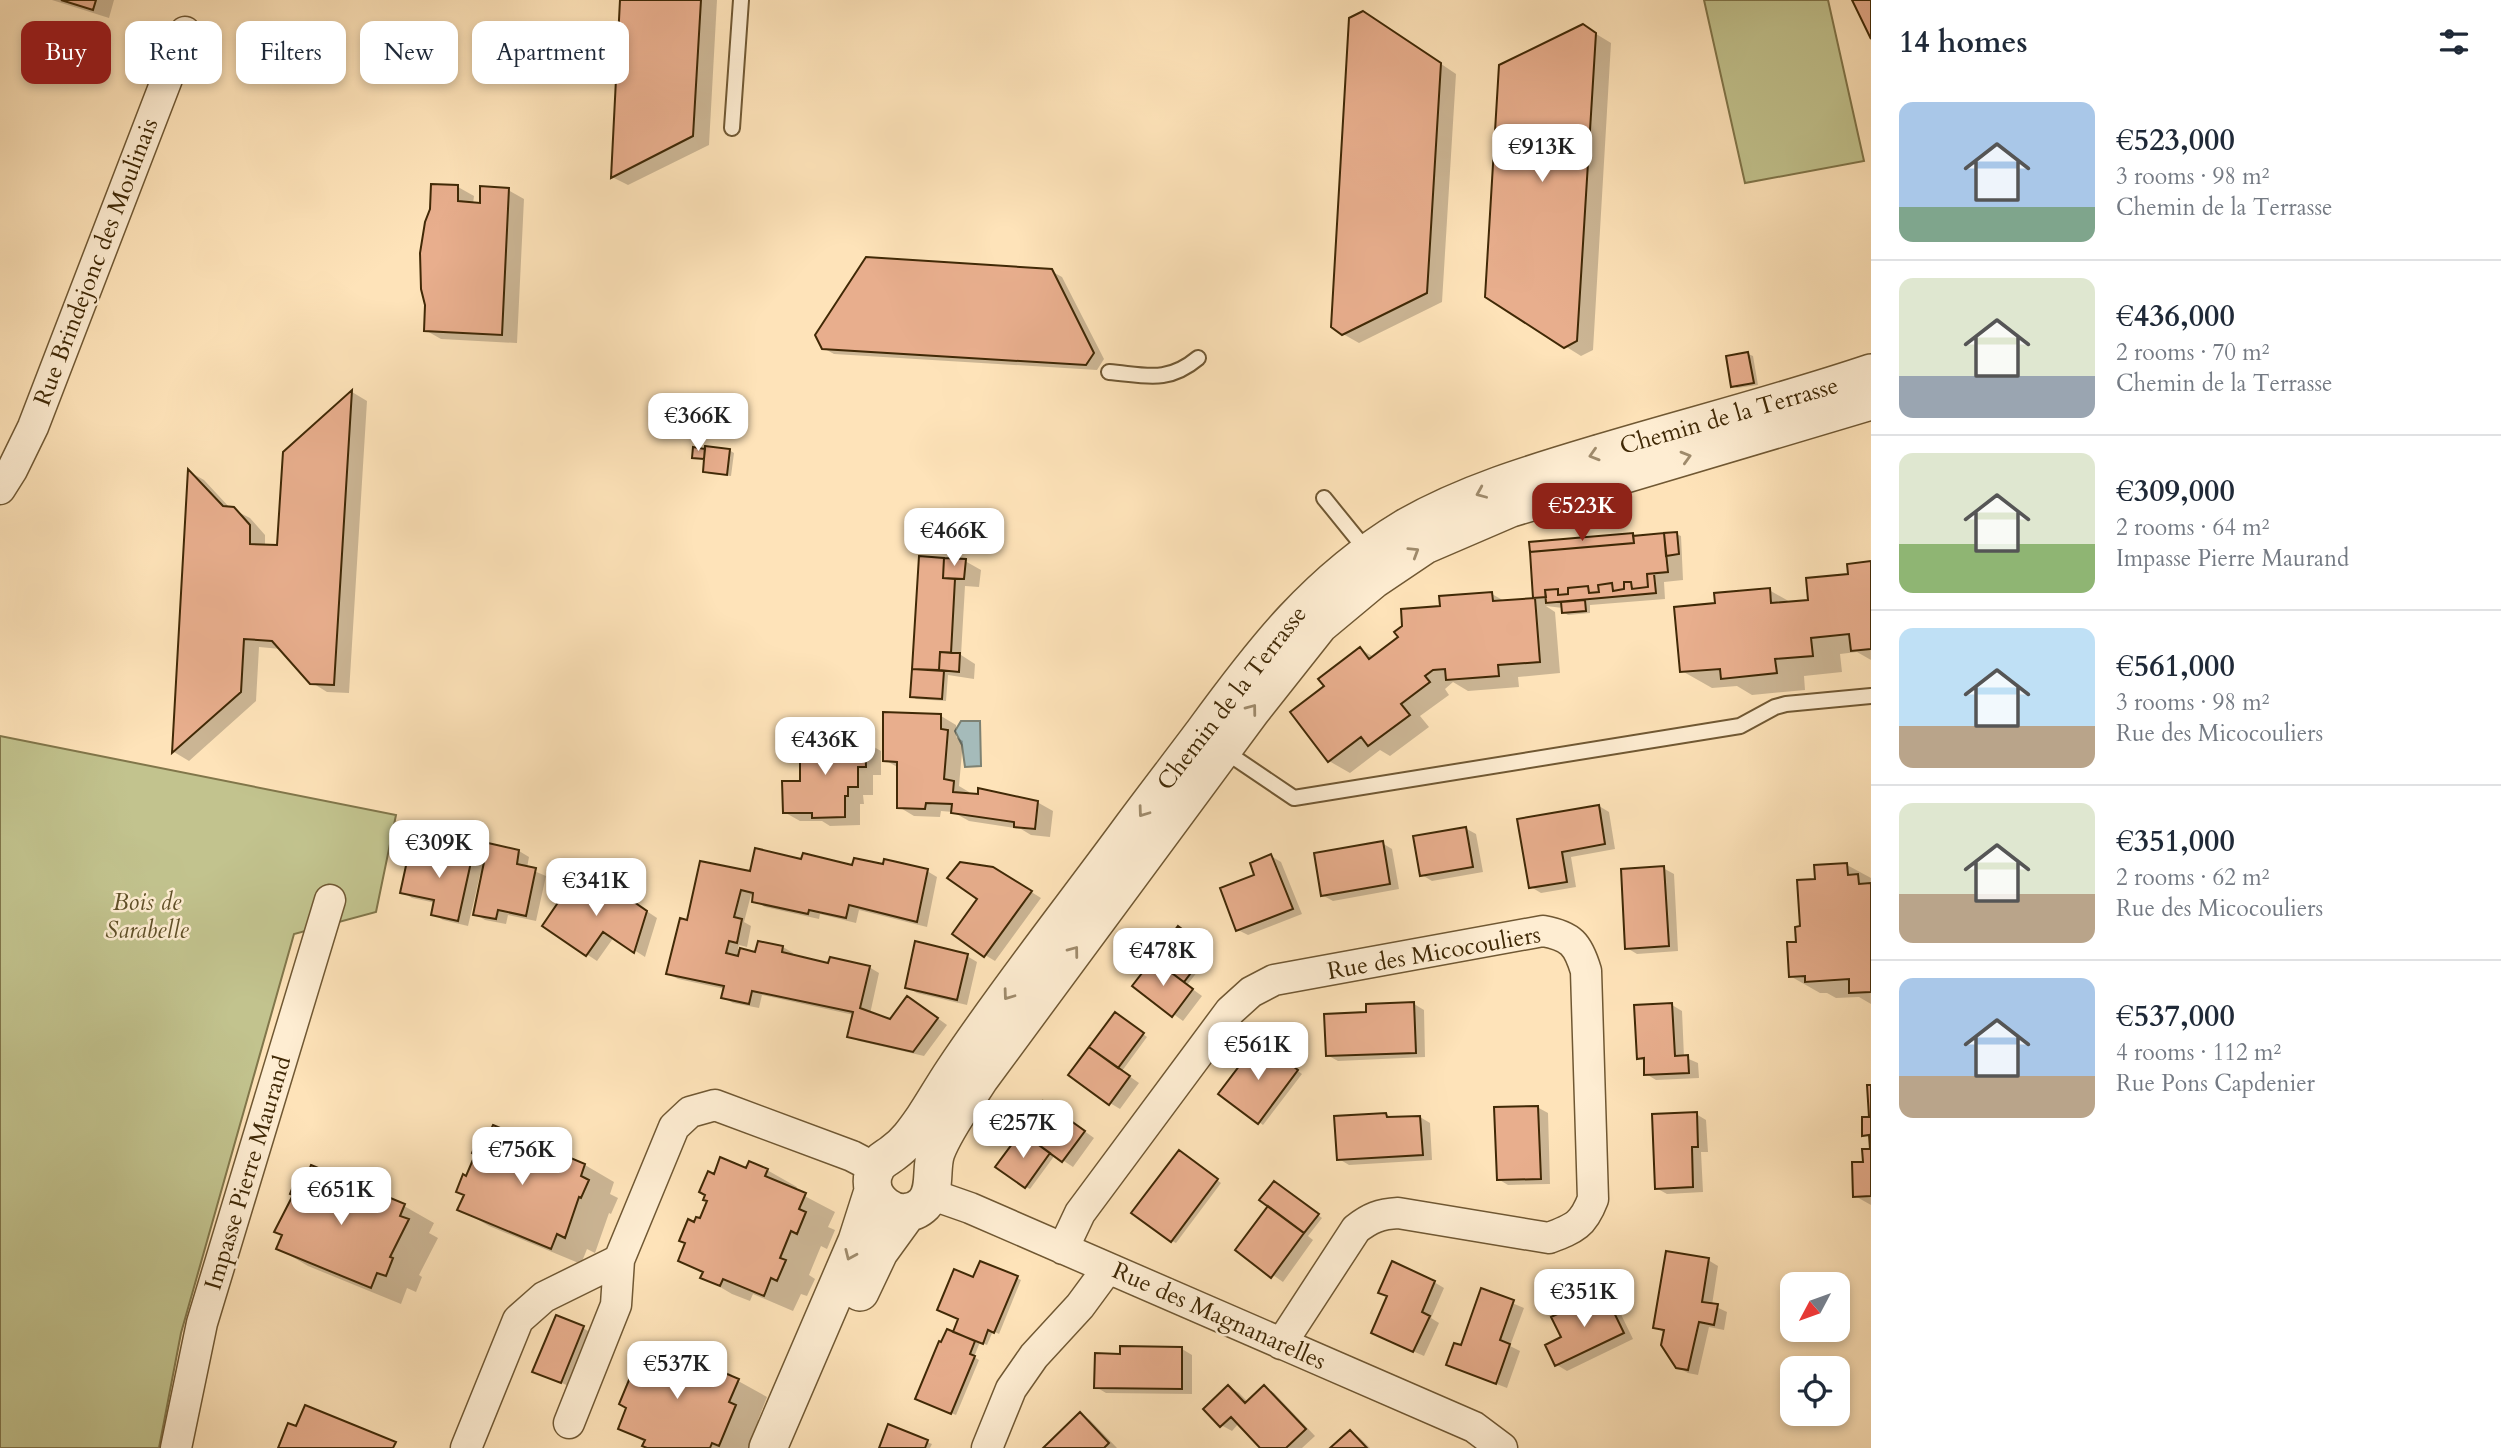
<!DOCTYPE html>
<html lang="en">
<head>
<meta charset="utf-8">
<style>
  body { margin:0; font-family:Cardo,serif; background:#f6f6f7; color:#1f2937; height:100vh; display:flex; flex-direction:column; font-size:26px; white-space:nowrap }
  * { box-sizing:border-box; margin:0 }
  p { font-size:23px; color:#747a83 }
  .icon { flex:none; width:38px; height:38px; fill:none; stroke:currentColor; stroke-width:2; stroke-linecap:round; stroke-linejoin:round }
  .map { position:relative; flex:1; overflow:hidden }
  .details { display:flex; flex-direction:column; background:#fff; width:630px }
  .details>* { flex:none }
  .banner { position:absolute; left:21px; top:21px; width:665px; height:63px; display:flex; gap:14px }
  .needle { width:46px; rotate:229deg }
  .tools { position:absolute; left:1780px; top:1272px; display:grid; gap:14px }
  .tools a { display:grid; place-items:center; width:70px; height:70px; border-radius:14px; background:#fff; box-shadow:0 4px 10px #0003; font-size:35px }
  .price { position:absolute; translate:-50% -60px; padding:0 16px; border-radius:14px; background:#fff; color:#222; font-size:23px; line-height:46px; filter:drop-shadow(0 2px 4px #0008) }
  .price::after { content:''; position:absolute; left:50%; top:42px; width:21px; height:16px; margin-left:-10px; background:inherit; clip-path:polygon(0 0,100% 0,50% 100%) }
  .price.current { background:#8f2418; color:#fff }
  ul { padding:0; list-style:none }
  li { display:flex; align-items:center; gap:21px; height:175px; padding:0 28px }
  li+li { border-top:2px solid #e0e1e3 }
  li span { display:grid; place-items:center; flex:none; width:196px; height:140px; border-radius:14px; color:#555 }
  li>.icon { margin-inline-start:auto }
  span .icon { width:84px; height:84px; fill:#fffc; stroke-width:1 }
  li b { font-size:30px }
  h2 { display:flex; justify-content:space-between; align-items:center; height:84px; padding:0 28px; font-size:30px }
  .pill { padding:0 24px; border-radius:14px; background:#fff; box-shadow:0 4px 10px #0003; font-size:24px; line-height:63px }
  .pill.current { background:#8f2418; color:#fff }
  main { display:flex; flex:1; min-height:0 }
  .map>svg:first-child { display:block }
</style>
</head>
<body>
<main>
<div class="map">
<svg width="1871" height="1448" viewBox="0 0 1871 1448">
  <rect width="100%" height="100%" fill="#fee3b9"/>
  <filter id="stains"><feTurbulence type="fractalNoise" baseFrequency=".00286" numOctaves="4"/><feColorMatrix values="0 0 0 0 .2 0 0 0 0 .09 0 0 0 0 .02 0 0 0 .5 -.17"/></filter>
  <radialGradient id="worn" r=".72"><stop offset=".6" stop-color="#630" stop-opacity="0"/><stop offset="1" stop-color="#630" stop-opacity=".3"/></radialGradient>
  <path fill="#c2c38e" stroke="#81764a" stroke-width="2" d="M1704 0H1828L1864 161 1745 183Z
    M0 736 396 815 376 912 294 934 181 1333 159 1448H0Z"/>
  <path fill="#a5bbba" stroke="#7d8172" stroke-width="2" d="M961 721H980L981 766 965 767 962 745 955 731Z"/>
  <path fill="#0003" d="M52 0H114L109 18Z
    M622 0H717L709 145 628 185 612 177Z
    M1379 22 1456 74 1442 302 1359 343 1343 334Z
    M1583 26 1611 43 1593 350 1581 356 1565 346Z
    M458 187 474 196 473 204H482L508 190 524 199 517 343 441 339 425 330Z
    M1051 271 1062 277 1104 359 1097 370 834 354 823 348Z
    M1748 354 1753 356 1758 385 1737 388 1733 386Z
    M352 392 367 401 349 693 327 692 311 682 281 649 259 647 256 701 189 761 174 752 190 472 204 480 230 508 250 518 265 535V546L279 547 284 453Z
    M729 450 734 453 731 476 709 474 704 471 705 461 694 457Z
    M1676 534 1681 536 1683 580 1664 582 1665 599 1590 605V613L1568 615 1563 612V608L1546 606 1555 612 1560 673 1518 677 1519 687 1468 691 1453 682 1445 689 1449 695 1420 716 1429 727 1390 756 1380 750 1350 773 1329 761 1326 686 1360 649 1374 657 1442 607 1492 594 1506 602 1535 600 1531 543 1632 535 1637 537Z
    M920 558 965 561 981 570 979 587 965 586 961 655 975 664 974 679 948 675 946 701 916 699 912 696Z
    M1871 563V660L1857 652 1840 654 1842 672 1804 676 1805 690 1752 695 1737 686 1712 688 1682 671 1717 605 1769 590 1792 603 1810 601Z
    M941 716 956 725V737L963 741 959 786 969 792V795L1037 802 1053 811 1050 837 1031 835 1021 829 969 821 953 812 941 811 940 817 914 816 899 807V768L885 760Z
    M847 739 851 742H865L881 751V775H873V795H863L864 804H860V825L830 826 822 821H800L784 812Z
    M1599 806 1609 812 1615 849 1571 857 1576 887 1541 893 1531 887Z
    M1465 828 1476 834 1483 872 1432 881 1422 875Z
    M1382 843 1392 849 1399 889 1333 901 1322 895Z
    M519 851 529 857 527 868 546 876 536 921 508 915 506 924 485 920 475 914 483 876 480 875 468 926 443 920 433 914 436 903 412 898 402 892 439 860 473 855 486 862Z
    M1271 856 1281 862 1302 914 1248 935 1238 930 1256 876Z
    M802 861 853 867 927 871 937 877 927 927 859 910 856 923 820 914 819 919 765 907 754 901 755 896 751 895 744 922 751 926 747 947 739 945 738 949 756 954 760 943 783 947 793 953 792 956 829 965 869 967 879 973 870 1014 891 1021 918 1004 947 1025 924 1056 859 1041 849 1036 854 1015 762 995 759 1008 733 1003 723 997 725 989 678 979 668 974 689 922 751 873Z
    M1847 865 1871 878V1004L1859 997 1836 998 1827 993H1820L1790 976 1817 880Z
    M1663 868 1674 874 1678 951 1637 954 1627 948Z
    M1004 875 1041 898 995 961 985 955Z
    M612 888 657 918 645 957 614 937 597 961 544 926 593 897Z
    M1179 928 1212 953 1187 985 1202 996 1183 1021 1135 986Z
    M967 956 977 962 967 1005 917 993 907 987Z
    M1414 1004 1424 1010 1425 1057 1338 1061 1327 1055 1368 1014Z
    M1672 1005 1682 1011 1684 1057 1698 1063 1699 1078 1656 1080 1646 1074V1062L1638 1058Z
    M1120 1017 1147 1037 1122 1071 1139 1083 1120 1109 1110 1103Z
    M1263 1045 1302 1074 1263 1125 1259 1122Z
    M1537 1107 1548 1113 1550 1184 1508 1185 1498 1179Z
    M1054 1109 1094 1138 1073 1167 1055 1155 1030 1189 1026 1187Z
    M1386 1114 1393 1119 1420 1117 1430 1123 1432 1160 1349 1165 1339 1159Z
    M1696 1114 1706 1120 1708 1152H1701L1703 1192 1667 1194 1656 1188Z
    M494 1128 585 1165 614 1182 610 1194 618 1198 611 1214 609 1213 595 1253 587 1249 581 1264 489 1226 460 1209 465 1196 458 1191Z
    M1871 1150V1205L1855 1196Z
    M1183 1155 1221 1183 1176 1243 1172 1241Z
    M312 1167 404 1206 434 1223 429 1233 438 1238 419 1275 422 1277 416 1292 407 1288 401 1304 308 1266 279 1249Z
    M747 1170H767L797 1187 795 1191 835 1212 828 1227 835 1230 827 1249 821 1246 809 1275 815 1279 807 1296 801 1294 793 1311 753 1294 750 1301 732 1294 703 1277 704 1274 680 1260 695 1224 701 1221 715 1176Z
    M1279 1186 1322 1218 1308 1236 1313 1240 1283 1282 1237 1250 1270 1206Z
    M1708 1260 1718 1266 1712 1305 1727 1312 1724 1330 1709 1327 1698 1375 1688 1373 1677 1367 1665 1333 1655 1327Z
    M1017 1278 1021 1280 999 1334 993 1331 987 1345 980 1342 974 1357 979 1360 956 1415 922 1401 954 1334 974 1280Z
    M1434 1282 1444 1288 1431 1318 1439 1323 1424 1356 1383 1338Z
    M1483 1291 1524 1308 1510 1346 1520 1351 1507 1388 1448 1365 1462 1348Z
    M1604 1294 1614 1300 1633 1339 1567 1371 1557 1365 1563 1338Z
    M583 1328 593 1334 571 1387 534 1371Z
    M1182 1349 1192 1355V1394L1106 1393 1096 1387 1122 1355Z
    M681 1356 703 1358 732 1375 731 1377 767 1397 758 1420 765 1424 754 1448H649L646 1443 620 1428 644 1368Z
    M1229 1387 1239 1393 1248 1402 1264 1387 1274 1393 1315 1436 1302 1448H1263L1239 1423 1232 1431 1221 1425Z
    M1080 1414 1090 1420 1117 1448H1045Z
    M889 1427 927 1442 932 1444 930 1448H881Z
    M1350 1432 1360 1438 1370 1448H1333Z"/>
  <path fill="#e8ae8d" stroke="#402906" stroke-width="2" d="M61 0H96L93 10Z
    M620 0H701L693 136 611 178Z
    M1852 0H1871V39Z
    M1363 11 1441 63 1427 293 1342 335 1331 327 1349 18Z
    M1583 24 1596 33 1577 341 1564 348 1485 297 1499 65Z
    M431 184 458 185V201L480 203V186L509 188 502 335 424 331 425 305 421 289 420 253 425 222 430 209Z
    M866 257 1052 269 1094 353 1086 365 822 349 815 335Z
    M1748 352 1754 383 1731 387 1726 356Z
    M352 390 334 685 310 684 272 641 244 639 241 692 172 753 188 469 223 506 234 507 250 525V544L277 545 283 452Z
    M705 446 730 449 727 475 703 472Z
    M693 447 705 449 704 459 692 458Z
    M1677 532 1679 554 1666 556 1664 533Z
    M1633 533 1634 543 1530 552 1529 542Z
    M1664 533 1668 572 1647 574 1648 587 1632 589 1631 582H1624V589L1613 591 1612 583 1598 585 1599 592 1589 593 1588 586 1568 588V594L1558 595V589L1545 590 1546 597 1533 598 1530 552 1634 543 1633 536Z
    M919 556 944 558 943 578 955 579 951 653 940 652 939 670 912 669Z
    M944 558 966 559 964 579 943 578Z
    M1871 561V649L1851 651 1849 634 1811 638 1813 656 1775 659 1777 673 1721 679 1720 669 1680 672 1674 607 1715 603 1714 593 1770 588 1771 603 1808 600 1806 578 1848 574 1847 564Z
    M1647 574H1654L1656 593 1546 603 1545 590 1558 589V595L1568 594V588L1588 586 1589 593 1599 592 1598 585 1612 583 1613 591 1624 589V582H1631L1632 589 1648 587Z
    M1492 592 1493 601 1535 598 1540 662 1498 665 1499 676 1446 680 1445 669 1433 670 1425 676 1430 682 1401 704 1410 715 1368 746 1361 737 1328 762 1290 712 1324 686 1318 679 1360 647 1369 659 1398 637 1394 632 1402 626 1401 609 1440 606 1439 596Z
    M1585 600 1586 611 1562 613 1561 602Z
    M940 652 960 653 959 672 939 670Z
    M912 669 944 671 942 699 910 697Z
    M883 712 941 714V729L948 730 944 779 954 781 953 792 978 794V788L1038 801 1035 829 1014 827V822L951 813 952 804 926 803 925 809 897 808V762L883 761Z
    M847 738 848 740H865L866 767H858V787H848V796H845V817L812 818V813H783L782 781H800V739Z
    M1599 805 1605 844 1562 852 1567 882 1529 888 1517 819Z
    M1466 827 1473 867 1420 876 1413 836Z
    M1383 841 1390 884 1321 896 1314 853Z
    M488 843 519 850 517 864 536 868 526 916 498 910 496 919 473 915Z
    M440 846 473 853 458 921 431 915 434 900 400 893 409 852 437 858Z
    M755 848 801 859 803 853 852 865 854 858 883 864 884 859 928 869 917 922 849 905 846 918 809 910 808 914 752 902 753 893 741 890 734 917 742 919 737 943 729 941 726 953 738 956 740 948 755 952 758 941 783 946 782 952 828 963 830 957 870 966 860 1008 890 1019 907 996 938 1018 913 1052 847 1037 853 1012 752 991 749 1004 721 998 724 986 666 974 680 918 687 920 700 861 750 871Z
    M1271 854 1293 909 1236 931 1220 888 1254 875 1250 863Z
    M960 862 993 867 1032 891 984 957 952 934 977 899 947 878Z
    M1847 863 1848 875 1858 874 1859 884 1871 883V992L1849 993V979L1805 982V976L1789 977 1787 942H1796L1795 927 1800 926 1797 880 1815 879 1814 865Z
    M1664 866 1669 946 1625 949 1621 869Z
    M602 880 647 911 634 953 603 932 586 956 542 926 572 882 592 895Z
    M1178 926 1209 949 1184 982 1153 959Z
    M915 941 968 954 957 1000 905 988Z
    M1153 959 1193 989 1172 1017 1132 986Z
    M1414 1002 1416 1053 1326 1056 1324 1014 1366 1012V1004Z
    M1672 1003 1675 1056 1688 1055 1689 1073 1644 1075V1058L1637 1059 1634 1005Z
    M1115 1012 1144 1033 1118 1068 1089 1047Z
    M1259 1040 1298 1070 1258 1124 1218 1094Z
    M1089 1047 1130 1076 1109 1105 1068 1075Z
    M1867 1085H1871V1196L1853 1197 1852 1162H1863L1862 1149H1870L1869 1135 1862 1136V1117H1869Z
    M1043 1101 1085 1131 1062 1162 1021 1132Z
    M1538 1106 1541 1179 1497 1180 1494 1107Z
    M1697 1112 1698 1147H1692L1693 1187 1655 1189 1652 1114Z
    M1386 1113 1387 1117 1420 1116 1423 1155 1337 1160 1334 1116Z
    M493 1125 585 1164 581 1176 589 1180 581 1198 579 1197 565 1238 557 1234 551 1249 457 1210 464 1195 456 1192 463 1174 466 1176 475 1155 472 1153 479 1135 487 1138Z
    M1021 1132 1050 1153 1025 1188 995 1167Z
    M1179 1150 1218 1179 1171 1242 1131 1213Z
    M720 1157 746 1168 749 1161 768 1169 765 1176 806 1193 799 1209 806 1212 797 1234 791 1231 780 1258 786 1260 777 1281 771 1278 764 1296 723 1279 720 1286 700 1278 703 1272 678 1261 685 1243 679 1241 688 1219 694 1222 696 1217 700 1218 707 1201 703 1200 705 1195 699 1192 708 1171 714 1174Z
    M311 1165 405 1204 400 1216 409 1219 390 1257 393 1258 386 1276 377 1273 371 1288 276 1249 282 1235 274 1232 293 1195 290 1194 298 1174 306 1178Z
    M1274 1181 1319 1214 1304 1233 1259 1200Z
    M1268 1206 1304 1233 1271 1278 1235 1250Z
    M1666 1251 1709 1258 1702 1302 1718 1304 1714 1325 1699 1322 1688 1370 1676 1368 1661 1345 1664 1330 1653 1328Z
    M980 1261 1018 1276 994 1333 988 1330 983 1344 953 1332 958 1319 937 1310 954 1269 973 1277Z
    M1392 1261 1435 1281 1422 1312 1430 1316 1413 1352 1371 1333 1387 1296 1378 1293Z
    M1481 1288 1514 1300 1500 1340 1510 1344 1496 1384 1446 1365 1454 1343 1461 1345Z
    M1604 1292 1624 1333 1555 1366 1545 1345 1561 1337 1551 1317Z
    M556 1315 584 1326 561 1383 532 1372Z
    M947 1329 975 1341 970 1354 975 1356 951 1414 915 1399 939 1341 941 1342Z
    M653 1343 680 1354 682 1348 704 1356 701 1363 739 1379 729 1402 736 1405 719 1446 712 1443 710 1448H647L642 1446 645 1440 618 1429 626 1408 619 1404 636 1363 643 1366Z
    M1120 1346 1182 1347V1389L1094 1388 1095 1353 1120 1354Z
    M1228 1385 1245 1403 1264 1385 1306 1429 1286 1448H1260L1231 1417 1220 1427 1203 1409Z
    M305 1405 396 1442 393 1448H278L288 1423 296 1426Z
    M1080 1412 1109 1443 1104 1448H1043Z
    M888 1424 928 1440 925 1448H879Z
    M1350 1430 1367 1448H1330Z"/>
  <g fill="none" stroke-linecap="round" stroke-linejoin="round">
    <defs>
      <path id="service" d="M732 128 741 0
        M1109 372C1145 375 1167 384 1198 358
        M1324 498 1367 551
        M1223 750 1294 798 1740 726 1775 707 1786 704 1871 696"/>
      <path id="minor" d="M0 489 12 470 33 427 185 32
        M930 1194 970 1208 1474 1427 1502 1448
        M1063 1249 1080 1213 1230 1011 1251 992 1274 980 1543 931C1571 936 1578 944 1586 971L1593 1199C1583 1225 1575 1228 1549 1238L1398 1213C1380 1214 1370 1218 1356 1229L1281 1344
        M569 1423 616 1305 619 1260
        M176 1448 202 1323 330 900
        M466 1448 518 1320 544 1297 619 1260 674 1127 690 1112 715 1105 852 1156 875 1168
        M987 1448 1011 1389 1034 1356 1080 1306 1108 1268"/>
      <path id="tertiary" d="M1871 373C1782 403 1691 426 1601 453 1534 473 1466 493 1405 528 1317 581 1263 651 1204 732 1180 764 1156 795 1133 826 1073 908 1009 988 953 1072 943 1087 934 1103 924 1118 915 1131 906 1144 893 1153 887 1158 880 1160 876 1168 860 1197 900 1228 924 1204 937 1190 930 1169 936 1152 946 1126 965 1102 980 1078L1251 711 1319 625 1373 580 1425 545 1511 508 1871 401
        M860 1292 879 1252 908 1212
        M768 1448 857 1241 873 1191"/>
    </defs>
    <use href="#service" stroke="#705833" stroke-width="18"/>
    <use href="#minor" stroke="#705833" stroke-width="33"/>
    <use href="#tertiary" stroke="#705833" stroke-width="40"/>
    <use href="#service" stroke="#feedd2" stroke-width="14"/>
    <use href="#minor" stroke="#feedd2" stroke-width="30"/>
    <use href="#tertiary" stroke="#feedd2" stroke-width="37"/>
  </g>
  <defs><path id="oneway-chevron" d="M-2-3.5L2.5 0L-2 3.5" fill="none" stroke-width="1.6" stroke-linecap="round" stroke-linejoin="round" transform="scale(1.75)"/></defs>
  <g stroke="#9f8b6c">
    <use href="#oneway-chevron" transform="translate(1594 455) rotate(163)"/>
    <use href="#oneway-chevron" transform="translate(1686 457) rotate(-16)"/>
    <use href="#oneway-chevron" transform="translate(1481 493) rotate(157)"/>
    <use href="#oneway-chevron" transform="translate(1414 552) rotate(-32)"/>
    <use href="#oneway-chevron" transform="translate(1252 709) rotate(-53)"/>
    <use href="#oneway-chevron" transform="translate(1143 812) rotate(126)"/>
    <use href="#oneway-chevron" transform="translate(1074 951) rotate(-53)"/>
    <use href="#oneway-chevron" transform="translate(1008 995) rotate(126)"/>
    <use href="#oneway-chevron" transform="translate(850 1255) rotate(114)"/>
  </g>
  <g text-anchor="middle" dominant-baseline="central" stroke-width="5" stroke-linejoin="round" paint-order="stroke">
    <g font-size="24" fill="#402906" stroke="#feedd2">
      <text transform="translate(96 262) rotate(-69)">Rue Brindejonc des Moulinais</text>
      <text transform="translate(1729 416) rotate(-16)">Chemin de la Terrasse</text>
      <text transform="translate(1232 698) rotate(-52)">Chemin de la Terrasse</text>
      <text transform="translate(1434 953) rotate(-10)">Rue des Micocouliers</text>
      <text transform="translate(248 1173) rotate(-73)">Impasse Pierre Maurand</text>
      <text transform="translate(1219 1316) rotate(24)">Rue des Magnanarelles</text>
    </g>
    <g font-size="24" font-style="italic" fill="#605028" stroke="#feedd2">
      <text x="147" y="902">Bois de<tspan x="147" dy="28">Sarabelle</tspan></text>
    </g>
  </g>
  <rect width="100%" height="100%" filter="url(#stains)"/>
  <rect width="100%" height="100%" fill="url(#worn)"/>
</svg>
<div class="tools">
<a><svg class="needle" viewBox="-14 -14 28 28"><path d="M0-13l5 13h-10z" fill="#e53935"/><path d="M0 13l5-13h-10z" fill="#747a83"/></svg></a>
<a><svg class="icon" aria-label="locate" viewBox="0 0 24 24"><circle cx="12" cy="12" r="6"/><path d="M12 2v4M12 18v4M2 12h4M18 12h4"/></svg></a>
</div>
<b class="price" style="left:1542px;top:184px">€913K</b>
<b class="price" style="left:698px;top:453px">€366K</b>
<b class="price current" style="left:1582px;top:543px">€523K</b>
<b class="price" style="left:954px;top:568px">€466K</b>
<b class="price" style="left:825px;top:777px">€436K</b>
<b class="price" style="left:439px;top:880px">€309K</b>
<b class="price" style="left:596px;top:918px">€341K</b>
<b class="price" style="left:1163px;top:988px">€478K</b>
<b class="price" style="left:1258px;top:1082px">€561K</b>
<b class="price" style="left:1023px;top:1160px">€257K</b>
<b class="price" style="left:522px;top:1187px">€756K</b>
<b class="price" style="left:341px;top:1227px">€651K</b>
<b class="price" style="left:1584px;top:1329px">€351K</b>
<b class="price" style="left:677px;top:1401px">€537K</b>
<div class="banner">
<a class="pill current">Buy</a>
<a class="pill">Rent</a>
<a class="pill">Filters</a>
<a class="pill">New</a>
<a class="pill">Apartment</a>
</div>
</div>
<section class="details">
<h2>14 homes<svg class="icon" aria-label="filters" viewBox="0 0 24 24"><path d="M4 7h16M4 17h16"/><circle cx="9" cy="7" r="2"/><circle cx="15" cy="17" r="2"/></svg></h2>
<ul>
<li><span style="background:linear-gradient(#a9c7e8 75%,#7fa58c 0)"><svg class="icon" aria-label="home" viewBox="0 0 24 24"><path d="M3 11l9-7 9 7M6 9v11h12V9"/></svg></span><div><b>€523,000</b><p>3 rooms · 98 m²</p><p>Chemin de la Terrasse</p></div></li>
<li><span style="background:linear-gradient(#dfe7d0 70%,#9aa5b1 0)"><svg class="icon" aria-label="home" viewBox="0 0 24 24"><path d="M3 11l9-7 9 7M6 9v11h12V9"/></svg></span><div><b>€436,000</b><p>2 rooms · 70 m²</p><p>Chemin de la Terrasse</p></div></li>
<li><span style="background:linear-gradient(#dfe7d0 65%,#8fb573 0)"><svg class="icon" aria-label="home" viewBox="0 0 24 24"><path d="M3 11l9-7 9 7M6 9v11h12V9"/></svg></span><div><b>€309,000</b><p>2 rooms · 64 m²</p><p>Impasse Pierre Maurand</p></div></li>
<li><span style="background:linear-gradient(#bfe0f5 70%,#b9a48a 0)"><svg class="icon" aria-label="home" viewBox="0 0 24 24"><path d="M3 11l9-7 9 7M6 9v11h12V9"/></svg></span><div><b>€561,000</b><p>3 rooms · 98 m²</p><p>Rue des Micocouliers</p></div></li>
<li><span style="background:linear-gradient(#dfe7d0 65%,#b9a48a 0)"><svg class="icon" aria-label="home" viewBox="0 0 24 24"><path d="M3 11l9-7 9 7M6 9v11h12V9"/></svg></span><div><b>€351,000</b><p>2 rooms · 62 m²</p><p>Rue des Micocouliers</p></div></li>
<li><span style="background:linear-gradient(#a9c7e8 70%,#b9a48a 0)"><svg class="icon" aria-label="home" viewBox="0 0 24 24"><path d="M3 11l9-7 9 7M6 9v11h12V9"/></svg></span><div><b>€537,000</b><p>4 rooms · 112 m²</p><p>Rue Pons Capdenier</p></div></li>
</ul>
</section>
</main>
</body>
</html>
